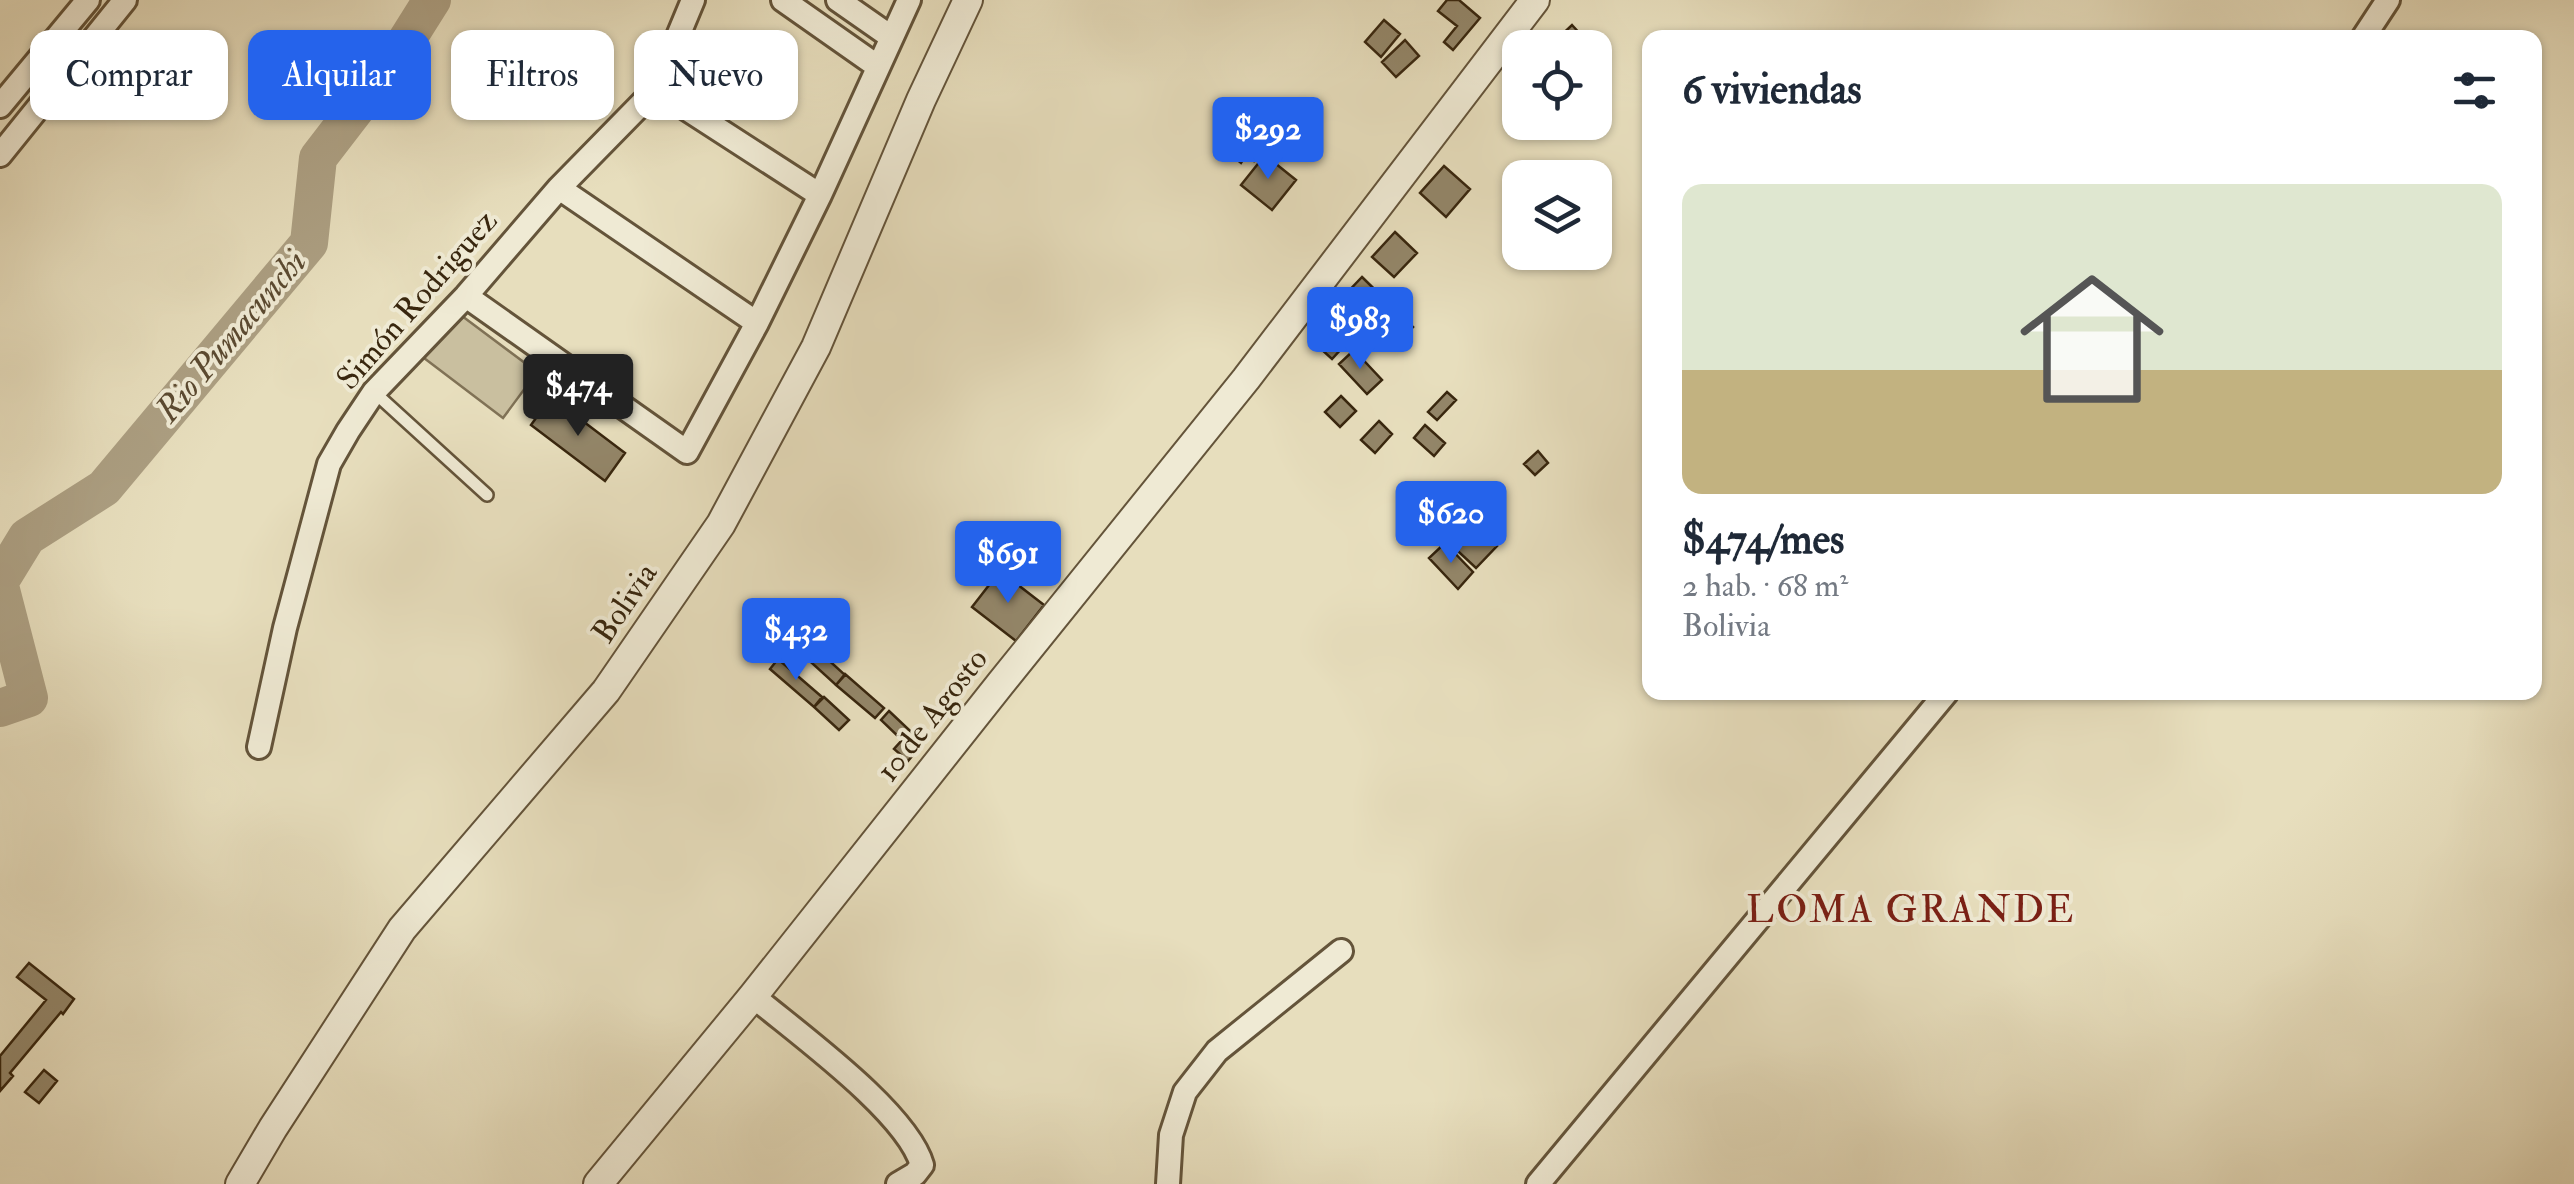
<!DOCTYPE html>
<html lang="es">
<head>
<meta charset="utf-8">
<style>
  body { margin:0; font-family:"IM FELL Double Pica",serif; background:#f6f6f7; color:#1f2937; height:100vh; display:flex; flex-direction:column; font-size:38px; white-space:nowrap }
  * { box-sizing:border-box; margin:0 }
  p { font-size:32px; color:#747a83 }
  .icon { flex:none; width:55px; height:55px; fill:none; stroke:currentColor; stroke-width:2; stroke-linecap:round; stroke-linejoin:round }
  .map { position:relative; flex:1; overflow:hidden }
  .panel { position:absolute; left:1642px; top:30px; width:900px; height:670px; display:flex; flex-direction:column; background:#fff; border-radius:20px; box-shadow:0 2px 8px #0004 }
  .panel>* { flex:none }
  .hud { position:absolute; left:30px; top:30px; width:950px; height:90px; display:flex; gap:20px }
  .buttons { position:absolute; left:1502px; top:30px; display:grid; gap:20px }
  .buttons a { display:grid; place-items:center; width:110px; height:110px; border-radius:20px; background:#fff; box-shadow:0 2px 8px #0004; font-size:50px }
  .price { position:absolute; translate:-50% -85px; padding:0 22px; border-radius:10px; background:#2563eb; color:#fff; font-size:32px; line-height:65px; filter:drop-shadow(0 2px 5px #0008) }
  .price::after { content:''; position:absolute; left:50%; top:60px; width:30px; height:22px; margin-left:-15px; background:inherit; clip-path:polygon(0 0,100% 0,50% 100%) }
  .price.on { background:#222; color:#fff }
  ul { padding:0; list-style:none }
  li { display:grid; align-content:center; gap:20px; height:530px; padding:0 40px }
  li+li { border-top:2px solid #e0e1e3 }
  li span { display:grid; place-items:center; height:310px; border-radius:20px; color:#555 }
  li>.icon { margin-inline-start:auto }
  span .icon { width:180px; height:180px; fill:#fffc; stroke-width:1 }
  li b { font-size:42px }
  h2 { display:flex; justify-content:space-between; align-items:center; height:120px; padding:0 40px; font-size:42px }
  .tag { padding:0 35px; border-radius:20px; background:#fff; box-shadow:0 2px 8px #0004; font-size:35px; line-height:90px }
  .tag.on { background:#2563eb; color:#fff }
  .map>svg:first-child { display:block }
</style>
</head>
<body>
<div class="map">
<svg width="2574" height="1184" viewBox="0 0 2574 1184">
  <rect width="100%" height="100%" fill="#e7debd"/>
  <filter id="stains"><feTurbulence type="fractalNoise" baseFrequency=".002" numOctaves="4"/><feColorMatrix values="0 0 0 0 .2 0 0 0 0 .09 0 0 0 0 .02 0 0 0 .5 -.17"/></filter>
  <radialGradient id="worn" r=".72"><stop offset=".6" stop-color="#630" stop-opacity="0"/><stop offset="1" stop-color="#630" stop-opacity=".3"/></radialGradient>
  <path fill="#c9bf9f" stroke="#807256" stroke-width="2.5" d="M458 313 537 372 503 418 424 358Z"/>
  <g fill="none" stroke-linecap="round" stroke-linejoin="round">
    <path stroke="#ac9f82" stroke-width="38" d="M0 581 27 537 104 488 309 243 318 158 398 54 432 0
      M0 586 29 698 0 708"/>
  </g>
  <path fill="#938669" stroke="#38260e" stroke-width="2.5" d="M1447 0H1459L1480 18 1453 50 1444 42 1457 26 1438 11Z
    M1384 20 1400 34 1381 57 1365 42Z
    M1572 25 1593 48H1560L1554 42Z
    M1405 40 1419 56 1396 77 1382 62Z
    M1243 135 1263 150 1254 161 1246 155 1241 163 1230 154Z
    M1265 155 1296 180 1272 210 1241 185Z
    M1444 166 1470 189 1446 217 1420 193Z
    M1395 232 1417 253 1394 277 1372 257Z
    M1362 277 1413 327 1393 348 1342 298Z
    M1330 315 1353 336 1332 359 1310 339Z
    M1354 350 1382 380 1367 394 1339 364Z
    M1447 392 1456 400 1437 420 1428 412Z
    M1341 396 1356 411 1340 427 1325 412Z
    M551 397 625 453 605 481 531 425Z
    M1379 421 1392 434 1375 453 1361 440Z
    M1425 425 1445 443 1434 456 1414 438Z
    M1538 451 1548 463 1535 475 1524 464Z
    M1467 517 1497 546 1476 568 1446 540Z
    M1445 543 1473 572 1458 589 1429 558Z
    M1000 571 1044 605 1016 641 972 607Z
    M811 644 845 675 836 685 802 654Z
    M778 659 822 697 814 707 770 669Z
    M845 674 884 708 875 718 836 685Z
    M824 697 849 720 839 730 814 707Z
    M889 711 923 743 908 761 894 749 902 740 881 720Z
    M29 963 74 999 63 1014 61 1012 10 1073 13 1076 0 1091V1056L46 1000 17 977Z
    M44 1070 57 1081 39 1103 25 1092Z"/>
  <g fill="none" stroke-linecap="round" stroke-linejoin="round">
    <defs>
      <path id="service" d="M374 392 487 495"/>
      <path id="minor" d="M783 0 877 66
        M838 0 891 37
        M2363 38 2388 0
        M656 89 820 195
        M0 106 88 0
        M0 155 125 0
        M559 188 757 323
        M466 296 687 452 757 323 820 195 909 0
        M259 747 285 628 329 464 348 431 374 392 466 296 559 188 656 89 693 0
        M753 996C797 1033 907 1112 922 1165L915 1174 898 1184
        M1168 1184 1171 1135 1185 1092 1217 1051 1341 951
        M1538 1184 1947 692"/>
      <path id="tertiary" d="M240 1184 273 1128 402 929 606 691 721 524 816 347 921 100 968 0
        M598 1184 753 996 1001 683 1246 379 1535 0"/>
    </defs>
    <use href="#service" stroke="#64543a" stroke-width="16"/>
    <use href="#minor" stroke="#64543a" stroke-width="28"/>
    <use href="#tertiary" stroke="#64543a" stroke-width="32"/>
    <use href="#service" stroke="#efead4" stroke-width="11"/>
    <use href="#minor" stroke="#efead4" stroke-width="22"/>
    <use href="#tertiary" stroke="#efead4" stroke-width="28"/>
  </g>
  <g text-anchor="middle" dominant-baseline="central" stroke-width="8" stroke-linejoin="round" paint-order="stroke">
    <g font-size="32" fill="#38260e" stroke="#efead4">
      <text transform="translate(417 300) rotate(-49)">Simón Rodriguez</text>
      <text transform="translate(625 603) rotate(-56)">Bolivia</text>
      <text transform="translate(932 715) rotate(-52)">10 de Agosto</text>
    </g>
    <g font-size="35" font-style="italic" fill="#5b4a31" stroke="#efead4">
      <text transform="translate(231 336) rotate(-50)">Rio Pumacunchi</text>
    </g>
    <g font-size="38" letter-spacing="2.5" fill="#7a1f14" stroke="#efead4">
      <text x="1911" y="910">LOMA GRANDE</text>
    </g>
  </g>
  <rect width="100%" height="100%" filter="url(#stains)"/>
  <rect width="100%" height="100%" fill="url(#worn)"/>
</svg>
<div class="buttons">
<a><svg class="icon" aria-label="locate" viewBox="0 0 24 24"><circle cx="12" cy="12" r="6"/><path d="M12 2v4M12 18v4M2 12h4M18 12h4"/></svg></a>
<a><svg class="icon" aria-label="layers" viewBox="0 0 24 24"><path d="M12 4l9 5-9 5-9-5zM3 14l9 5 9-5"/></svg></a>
</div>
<b class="price" style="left:1268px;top:182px">$292</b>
<b class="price" style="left:1360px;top:372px">$983</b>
<b class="price on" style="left:578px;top:439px">$474</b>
<b class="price" style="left:1451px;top:566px">$620</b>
<b class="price" style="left:1008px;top:606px">$691</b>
<b class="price" style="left:796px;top:683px">$432</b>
<div class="hud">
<a class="tag">Comprar</a>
<a class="tag on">Alquilar</a>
<a class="tag">Filtros</a>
<a class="tag">Nuevo</a>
</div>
<section class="panel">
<h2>6 viviendas<svg class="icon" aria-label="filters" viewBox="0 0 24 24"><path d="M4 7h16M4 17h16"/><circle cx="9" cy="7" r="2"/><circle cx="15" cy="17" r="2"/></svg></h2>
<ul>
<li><span style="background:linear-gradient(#dfe7d0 60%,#c2b280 0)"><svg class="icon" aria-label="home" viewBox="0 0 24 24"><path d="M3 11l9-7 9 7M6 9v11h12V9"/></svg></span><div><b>$474/mes</b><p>2 hab. · 68 m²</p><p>Bolivia</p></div></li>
</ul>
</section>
</div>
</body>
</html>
